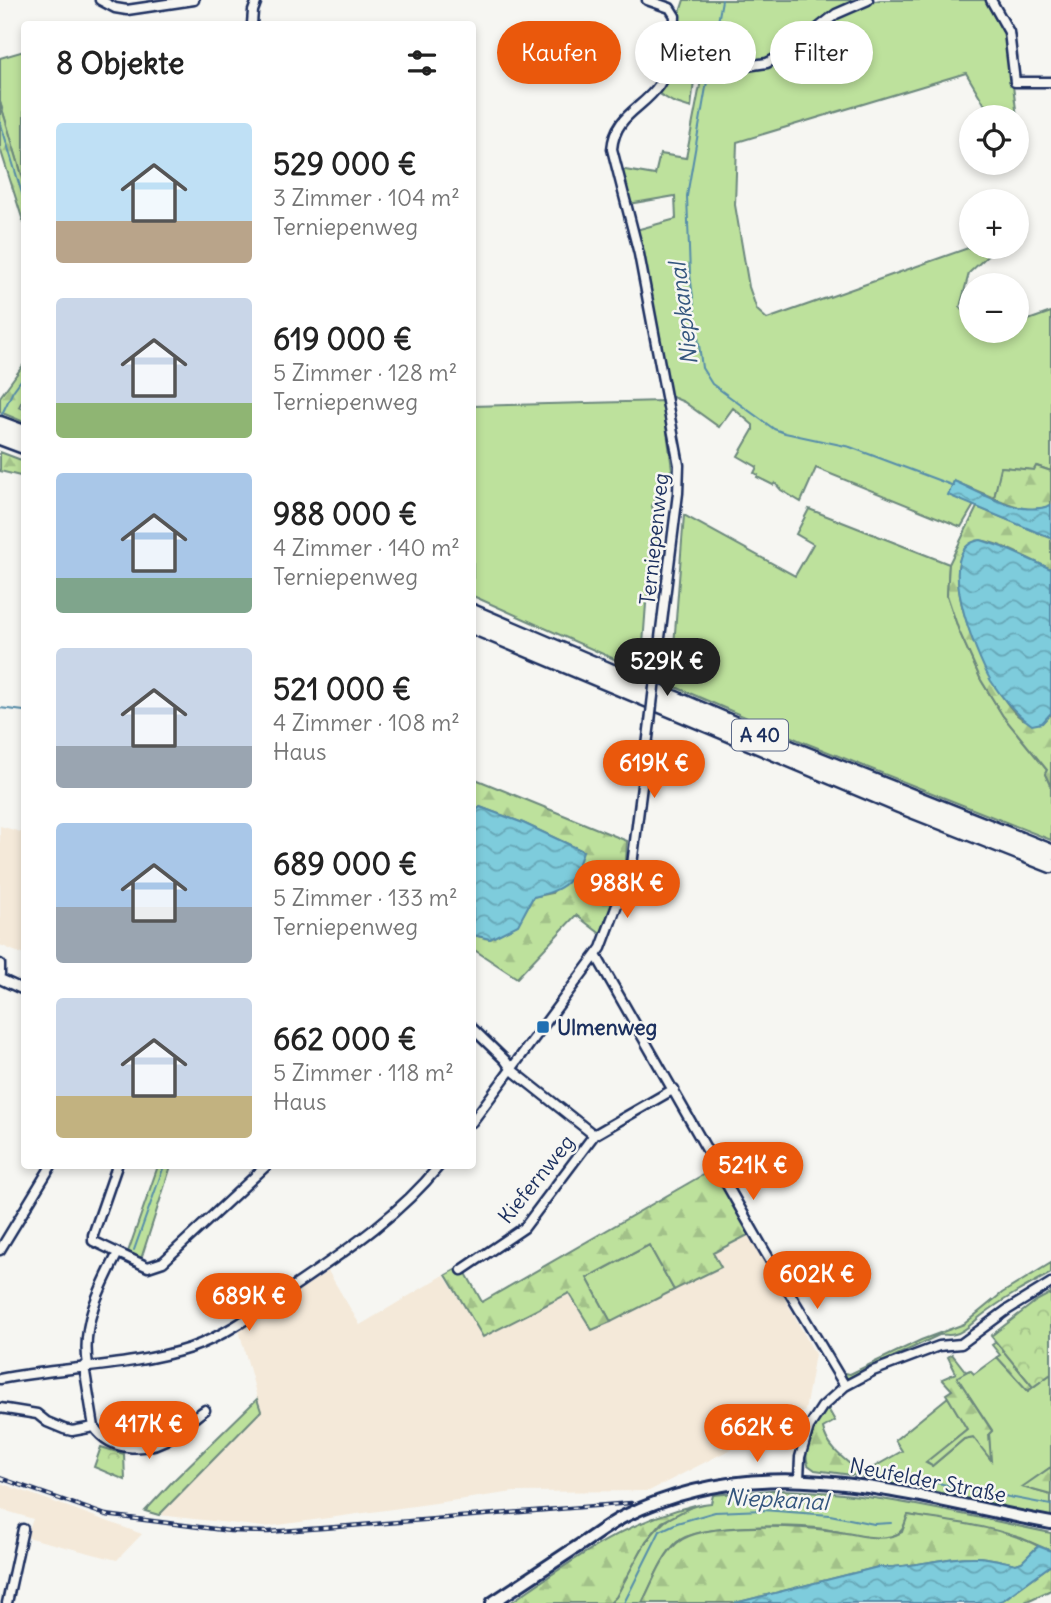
<!DOCTYPE html>
<html lang="de">
<head>
<meta charset="utf-8">
<style>
  body { margin:0; font-family:Delius,sans-serif; background:#f2f2f2; color:#222; height:100vh; display:flex; flex-direction:column; font-size:26px; white-space:nowrap }
  * { box-sizing:border-box; margin:0 }
  p { font-size:23px; color:#767676 }
  .icon { flex:none; width:38px; height:38px; fill:none; stroke:currentColor; stroke-width:2; stroke-linecap:round; stroke-linejoin:round }
  .map { position:relative; flex:1; overflow:hidden }
  .details { position:absolute; left:21px; top:21px; width:455px; height:1148px; display:flex; flex-direction:column; background:#fff; border-radius:7px; box-shadow:0 4px 10px #0003 }
  .details>* { flex:none }
  .guide { position:absolute; left:497px; top:21px; width:448px; height:63px; display:flex; gap:14px }
  .controls { position:absolute; left:959px; top:105px; display:grid; gap:14px }
  .controls a { display:grid; place-items:center; width:70px; height:70px; border-radius:50%; background:#fff; box-shadow:0 4px 10px #0003; font-size:35px }
  .price { position:absolute; translate:-50% -60px; padding:0 16px; border-radius:24px; background:#ea580c; color:#fff; font-size:23px; line-height:46px; filter:drop-shadow(0 2px 4px #0008) }
  .price::after { content:''; position:absolute; left:50%; top:42px; width:21px; height:16px; margin-left:-10px; background:inherit; clip-path:polygon(0 0,100% 0,50% 100%) }
  .price.on { background:#222; color:#fff }
  ul { padding:0; list-style:none }
  li { display:flex; align-items:center; gap:21px; height:175px; padding:0 35px }
  li span { display:grid; place-items:center; flex:none; width:196px; height:140px; border-radius:7px; color:#555 }
  li>.icon { margin-inline-start:auto }
  span .icon { width:84px; height:84px; fill:#fffc; stroke-width:1 }
  li b { font-size:30px }
  h2 { display:flex; justify-content:space-between; align-items:center; height:84px; padding:0 35px; font-size:30px }
  .pill { padding:0 24px; border-radius:32px; background:#fff; box-shadow:0 4px 10px #0003; font-size:24px; line-height:63px }
  .pill.on { background:#ea580c; color:#fff }
  .map>svg:first-child { display:block }
</style>
</head>
<body>
<div class="map">
<svg width="1051" height="1603" viewBox="0 0 1051 1603">
  <defs>
    <pattern id="forest-firs" width="22" height="20" patternUnits="userSpaceOnUse" patternTransform="scale(1.75)"><rect width="22" height="20" fill="#bde19c"/><path d="M5 1l3.5 6h-7zM16 11l3.5 6h-7z" fill="#a2c189"/></pattern>
    <pattern id="park-crowns" width="20" height="18" patternUnits="userSpaceOnUse" patternTransform="scale(1.75)"><rect width="20" height="18" fill="#bde19c"/><path d="M2 6a3 3 0 1 1 6 0M12 15a3 3 0 1 1 6 0" fill="none" stroke="#a2c189"/></pattern>
    <pattern id="water-waves" width="16" height="10" patternUnits="userSpaceOnUse" patternTransform="scale(1.75)"><rect width="16" height="10" fill="#7eccdc"/><path d="M0 5q4-4 8 0t8 0" fill="none" stroke="#66a6b6"/></pattern>
  </defs>
  <rect width="100%" height="100%" fill="#f6f6f2"/>
  <filter id="ink" filterUnits="userSpaceOnUse"><feTurbulence type="fractalNoise" baseFrequency=".0143" numOctaves="2"/><feDisplacementMap in="SourceGraphic" scale="14" xChannelSelector="R" yChannelSelector="G"/><feConvolveMatrix kernelMatrix="1 2 1 2 8 2 1 2 1" color-interpolation-filters="sRGB"/></filter>
  <g filter="url(#ink)">
    <path fill="#f4e9d9" d="M0 826 24 833V955L0 945Z
      M750 1234 815 1354 805 1411 649 1491 514 1492 264 1527 159 1515 261 1412 239 1330 328 1271 360 1325 444 1275 483 1337 569 1293 592 1330 721 1267 713 1253Z
      M0 1483 71 1508 142 1534 117 1560 26 1537 33 1519 0 1509Z"/>
    <path fill="#bde19c" stroke="#6c887d" stroke-width="2" d="M684 0H860C833 18 797 48 768 60 740 70 704 63 675 61L671 57 679 15Z
      M880 0H988L989 7 1007 39 1017 117H992L966 73 737 142 735 205 749 287 757 310 767 319 971 247H997L969 273 960 307 971 319V331H983L986 334 996 331H1017V324L1051 312V471L1037 466 1034 470 1002 467 994 498 954 481 949 495 974 505 961 527 816 468 801 502 781 490 775 483 773 485 757 477 758 475 754 473 757 467 738 456 753 430V425L733 408 719 427 684 402 670 396 636 230 676 219 675 196 628 204 619 169 655 175 660 154 686 158 702 75 701 68 767 65 833 20 867 3Z
      M24 51V182L0 102V58Z
      M671 67 693 68 695 71 691 108 673 102 656 92Z
      M663 401 672 469 652 506 660 531 646 604 641 671 473 596 472 406Z
      M809 509 949 564 947 595 959 631 981 680 1003 716 1047 770 1045 774 1051 787V840L803 742 671 685 684 515 795 576 813 544 796 534Z
      M158 1166H171L141 1259 128 1252Z
      M649 1245 674 1290 611 1322 587 1278Z
      M1051 1263V1273C1027 1286 1003 1299 981 1316 973 1322 965 1332 955 1334 949 1336 945 1334 939 1335L849 1378H847L844 1373 850 1374 921 1340 964 1324 1002 1293Z
      M997 1357 1028 1391 1051 1374V1467L1023 1487 1051 1495V1518L914 1491 876 1481 862 1474 902 1451 895 1440 948 1397 967 1429 926 1463 932 1466 964 1439 974 1437 990 1458 989 1433 992 1430 956 1376 970 1370 974 1374Z
      M257 1399 261 1411 159 1515 145 1511 172 1482Z
      M772 1490C867 1490 959 1514 1051 1533V1551L1021 1538 974 1526 908 1515C904 1524 904 1532 894 1536 878 1543 843 1532 825 1529 795 1525 699 1523 677 1542 661 1557 652 1584 642 1603H610L616 1597C640 1553 655 1508 711 1503L713 1495Z"/>
    <path fill="url(#forest-firs)" stroke="#6c887d" stroke-width="2" d="M0 102 24 182V224L0 148Z
      M24 364V397L19 407 24 409V422L0 412V397Z
      M0 452 24 461V477L0 471Z
      M1036 466 1051 471V505C1031 514 1014 506 994 498L1001 467 1034 470Z
      M977 507 1051 538V569C1036 563 989 536 976 541 926 558 992 698 1021 718 1027 721 1036 721 1042 723L1051 713V787L1045 774 1047 770 1003 716 981 680 959 631 947 595 949 564Z
      M473 778 627 841 626 863 602 935 576 915 517 978 473 949V935L490 939 517 925 533 897 552 893 583 851 523 823 480 807 473 813Z
      M713 1169 750 1234 713 1253 721 1267 674 1290 649 1245 587 1278 611 1322 592 1330 569 1293 483 1337 446 1275 462 1266 482 1302Z
      M996 1342 1033 1387 1028 1391 997 1357 1000 1355 992 1345Z
      M952 1354 966 1372 957 1377 992 1431 989 1434 991 1460 973 1437 964 1439 932 1466 926 1462 967 1429 946 1394 952 1390 942 1379 956 1373 948 1357Z
      M826 1405 835 1421 823 1428C827 1450 850 1463 866 1477L815 1470 808 1465C801 1444 816 1423 826 1405Z
      M1051 1467V1495L1022 1487Z
      M695 1505 662 1522 646 1541 616 1597 610 1603H510C570 1562 623 1522 695 1505Z
      M908 1515C951 1522 999 1526 1038 1546L1022 1562 1016 1564C1002 1561 986 1556 972 1557 940 1557 910 1569 878 1567L735 1603H642C652 1584 661 1557 677 1543 701 1521 807 1526 840 1532 861 1535 882 1543 902 1532Z
      M1051 1565V1590L1023 1603H994L1003 1600Z"/>
    <path fill="url(#park-crowns)" stroke="#6c887d" stroke-width="2" d="M1051 1293V1374L1033 1387 991 1336 1036 1301Z
      M101 1447 124 1454 125 1480 94 1467Z"/>
    <path fill="url(#water-waves)" stroke="#568daa" stroke-width="2" d="M954 481C982 493 1021 518 1051 505V538L948 495Z
      M981 540 1002 547 1051 569V713L1042 723 1032 725C1016 714 1002 698 991 681 977 657 930 546 981 540Z
      M480 807 523 823 583 851C574 882 565 890 533 897L518 925 490 939 473 935V813Z
      M1038 1546 1051 1551V1565L1003 1600 994 1603H735L878 1567C910 1569 940 1557 972 1557 986 1556 1002 1561 1016 1564L1022 1562Z"/>
    <g fill="none" stroke-linecap="round" stroke-linejoin="round">
      <path stroke="#568daa" stroke-width="2" d="M711 61 722 0
        M709 70 687 196 690 274 702 368 712 384 774 429 785 433 850 447 954 486
        M0 121 24 200
        M2 414 13 391 24 376
        M0 708 24 711
        M134 1250 164 1166
        M921 1483 927 1481 1051 1505
        M624 1603 660 1531 677 1523 715 1512 763 1510 830 1515 874 1524 891 1523"/>
      <defs>
        <path id="minor" d="M100 0 115 8 127 10 194 0
          M647 0 670 8 675 16C675 34 669 70 659 85 643 109 615 114 612 149L639 254 679 465 678 493 656 670
          M991 0 1009 32 1015 82H1051
          M252 24 253 11 257 0
          M667 63 739 67 767 63 788 52 836 14 868 0
          M597 957 764 1250 845 1386
          M0 964V974
          M0 979 24 990
          M472 1028 505 1060 512 1070 594 1135
          M472 1122 601 948 632 865 650 722
          M117 1166 93 1235V1241L118 1253
          M0 1250 51 1166
          M462 1270 524 1228 594 1135 674 1089
          M88 1365C81 1324 100 1288 118 1253L148 1267 163 1262 266 1166
          M0 1379C61 1367 132 1367 190 1348 225 1336 257 1312 287 1291 341 1254 397 1218 439 1166
          M0 1408 37 1414 47 1422 64 1429 72 1431 94 1427 84 1366
          M94 1427C113 1454 149 1452 174 1435 185 1427 194 1417 205 1410
          M799 1479 800 1457 809 1427 822 1407 845 1386 873 1371 939 1346 961 1344 1007 1310 1051 1283
          M7 1603 23 1529"/>
        <path id="secondary" d="M492 1603C519 1585 545 1568 572 1550 590 1539 607 1525 625 1516 766 1446 907 1496 1051 1523"/>
        <path id="motorway" d="M0 424 24 433
          M0 437 24 446
          M472 612 792 749 1051 852
          M472 626 899 805 1051 865"/>
      </defs>
      <use href="#minor" stroke="#1b2f5e" stroke-width="13"/>
      <use href="#secondary" stroke="#1b2f5e" stroke-width="16"/>
      <use href="#motorway" stroke="#1b2f5e" stroke-width="19"/>
      <use href="#minor" stroke="#f6f6f2" stroke-width="8"/>
      <use href="#secondary" stroke="#f6f6f2" stroke-width="10"/>
      <use href="#motorway" stroke="#f6f6f2" stroke-width="14"/>
      <defs>
        <path id="rail" d="M0 1478 106 1515 230 1531 268 1532 337 1527 631 1503"/>
      </defs>
      <use href="#rail" stroke="#1b2f5e" stroke-width="4.5"/>
      <use href="#rail" stroke="#f6f6f2" stroke-width="2" stroke-dasharray="5" stroke-linecap="butt"/>
      <defs>
        <path id="minor-bridge" d="M650 722 656 670"/>
      </defs>
      <use href="#minor-bridge" stroke="#1b2f5e" stroke-width="13" stroke-linecap="butt"/>
      <use href="#minor-bridge" stroke="#f6f6f2" stroke-width="8"/>
    </g>
  </g>
  <rect fill="#1f6fb2" stroke="#f6f6f2" stroke-width="2.5" x="536" y="1020" width="14" height="14" rx="3.5"/>
  <g text-anchor="middle" dominant-baseline="central" stroke-width="5" stroke-linejoin="round" paint-order="stroke">
    <rect fill="#f6f6f2" stroke="#5d6b8a" stroke-width="2" x="732" y="719.5" width="56" height="31" rx="5"/>
    <g font-size="19" font-weight="bold" fill="#1b2f5e">
      <text x="760" y="735">A 40</text>
    </g>
    <g font-size="21" fill="#1b2f5e" stroke="#f6f6f2">
      <text transform="translate(654 539) rotate(-84)">Terniepenweg</text>
      <text transform="translate(536 1179) rotate(-51)">Kiefernweg</text>
      <text transform="translate(928 1480) rotate(11)">Neufelder Straße</text>
    </g>
    <g font-size="21" font-weight="bold" fill="#1b2f5e" stroke="#f6f6f2" text-anchor="start">
      <text x="557" y="1027">Ulmenweg</text>
    </g>
    <g font-size="23" font-style="italic" fill="#34567e" stroke="#f6f6f2">
      <text transform="translate(683 314) rotate(-97)">Niepkanal</text>
      <text transform="translate(777 1499) rotate(3)">Niepkanal</text>
    </g>
  </g>
</svg>
<div class="controls">
<a><svg class="icon" aria-label="locate" viewBox="0 0 24 24"><circle cx="12" cy="12" r="6"/><path d="M12 2v4M12 18v4M2 12h4M18 12h4"/></svg></a>
<a>+</a>
<a>−</a>
</div>
<b class="price on" style="left:667px;top:698px">529K €</b>
<b class="price" style="left:654px;top:800px">619K €</b>
<b class="price" style="left:627px;top:920px">988K €</b>
<b class="price" style="left:753px;top:1202px">521K €</b>
<b class="price" style="left:817px;top:1311px">602K €</b>
<b class="price" style="left:249px;top:1333px">689K €</b>
<b class="price" style="left:149px;top:1461px">417K €</b>
<b class="price" style="left:757px;top:1464px">662K €</b>
<div class="guide">
<a class="pill on">Kaufen</a>
<a class="pill">Mieten</a>
<a class="pill">Filter</a>
</div>
<section class="details">
<h2>8 Objekte<svg class="icon" aria-label="filters" viewBox="0 0 24 24"><path d="M4 7h16M4 17h16"/><circle cx="9" cy="7" r="2"/><circle cx="15" cy="17" r="2"/></svg></h2>
<ul>
<li><span style="background:linear-gradient(#bfe0f5 70%,#b9a48a 0)"><svg class="icon" aria-label="home" viewBox="0 0 24 24"><path d="M3 11l9-7 9 7M6 9v11h12V9"/></svg></span><div><b>529 000 €</b><p>3 Zimmer · 104 m²</p><p>Terniepenweg</p></div></li>
<li><span style="background:linear-gradient(#c9d6e8 75%,#8fb573 0)"><svg class="icon" aria-label="home" viewBox="0 0 24 24"><path d="M3 11l9-7 9 7M6 9v11h12V9"/></svg></span><div><b>619 000 €</b><p>5 Zimmer · 128 m²</p><p>Terniepenweg</p></div></li>
<li><span style="background:linear-gradient(#a9c7e8 75%,#7fa58c 0)"><svg class="icon" aria-label="home" viewBox="0 0 24 24"><path d="M3 11l9-7 9 7M6 9v11h12V9"/></svg></span><div><b>988 000 €</b><p>4 Zimmer · 140 m²</p><p>Terniepenweg</p></div></li>
<li><span style="background:linear-gradient(#c9d6e8 70%,#9aa5b1 0)"><svg class="icon" aria-label="home" viewBox="0 0 24 24"><path d="M3 11l9-7 9 7M6 9v11h12V9"/></svg></span><div><b>521 000 €</b><p>4 Zimmer · 108 m²</p><p>Haus</p></div></li>
<li><span style="background:linear-gradient(#a9c7e8 60%,#9aa5b1 0)"><svg class="icon" aria-label="home" viewBox="0 0 24 24"><path d="M3 11l9-7 9 7M6 9v11h12V9"/></svg></span><div><b>689 000 €</b><p>5 Zimmer · 133 m²</p><p>Terniepenweg</p></div></li>
<li><span style="background:linear-gradient(#c9d6e8 70%,#c2b280 0)"><svg class="icon" aria-label="home" viewBox="0 0 24 24"><path d="M3 11l9-7 9 7M6 9v11h12V9"/></svg></span><div><b>662 000 €</b><p>5 Zimmer · 118 m²</p><p>Haus</p></div></li>
</ul>
</section>
</div>
</body>
</html>
